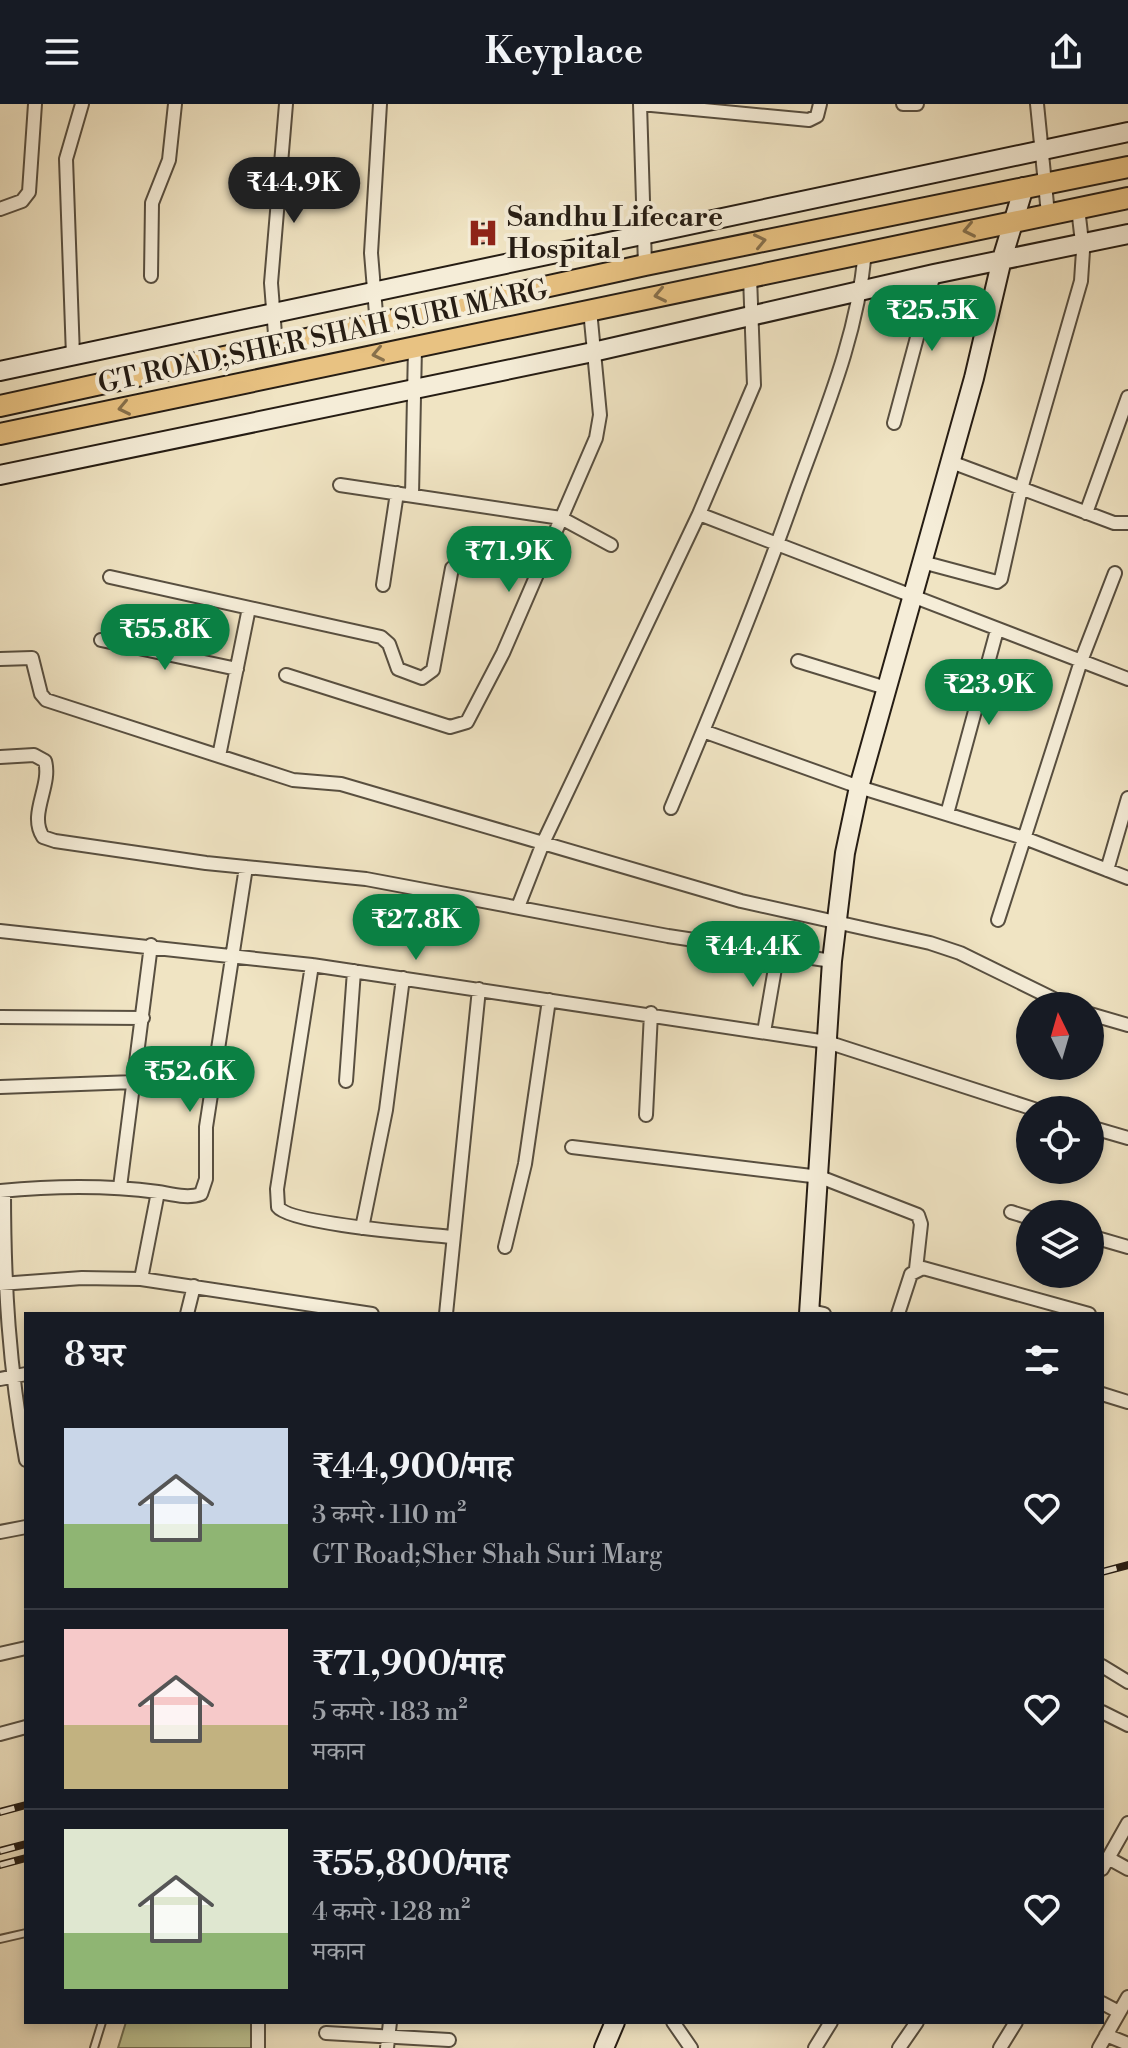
<!DOCTYPE html>
<html lang="hi">
<head>
<meta charset="utf-8">
<style>
  body { margin:0; font-family:"Libre Bodoni","Noto Serif Devanagari",serif; background:#242831; color:#f1f3f6; height:100vh; display:flex; flex-direction:column; font-size:30px; white-space:nowrap }
  * { box-sizing:border-box; margin:0 }
  p { font-size:26px; color:#9ea1a6 }
  .icon { flex:none; width:44px; height:44px; fill:none; stroke:currentColor; stroke-width:2; stroke-linecap:round; stroke-linejoin:round }
  .map { position:relative; flex:1; overflow:hidden }
  .drawer { position:absolute; left:24px; top:1208px; width:1080px; height:712px; display:flex; flex-direction:column; background:#171b24; border-radius:0px; box-shadow:0 4px 12px #0003 }
  .drawer>* { flex:none }
  .needle { width:52px; rotate:355deg }
  .controls { position:absolute; left:1016px; top:888px; display:grid; gap:16px }
  .controls a { display:grid; place-items:center; width:88px; height:88px; border-radius:50%; background:#171b24; box-shadow:0 4px 12px #0003; font-size:40px }
  .price { position:absolute; translate:-50% -68px; padding:0 18px; border-radius:28px; background:#0b8043; color:#fff; font-size:26px; line-height:52px; filter:drop-shadow(0 2px 4px #0008) }
  .price::after { content:''; position:absolute; left:50%; top:48px; width:24px; height:18px; margin-left:-12px; background:inherit; clip-path:polygon(0 0,100% 0,50% 100%) }
  .price.on { background:#222; color:#fff }
  ul { padding:0; list-style:none }
  li { display:flex; align-items:center; gap:24px; height:200px; padding:0 40px }
  li+li { border-top:2px solid #363941 }
  li span { display:grid; place-items:center; flex:none; width:224px; height:160px; border-radius:0px; color:#555 }
  li>.icon { margin-inline-start:auto }
  span .icon { width:96px; height:96px; fill:#fffc; stroke-width:1 }
  li b { font-size:34px }
  h2 { display:flex; justify-content:space-between; align-items:center; height:96px; padding:0 40px; font-size:34px }
  header { display:flex; justify-content:space-between; align-items:center; height:104px; padding:0 40px; background:#171b24; font-size:36px; font-weight:700 }
  .map>svg:first-child { display:block }
</style>
</head>
<body>
<header><svg class="icon" aria-label="menu" viewBox="0 0 24 24"><path d="M4 6h16M4 12h16M4 18h16"/></svg>Keyplace<svg class="icon" aria-label="share" viewBox="0 0 24 24"><path d="M12 15V3M7 8l5-5 5 5M5 13v7h14v-7"/></svg></header>
<div class="map">
<svg width="1128" height="1944" viewBox="0 0 1128 1944">
  <rect width="100%" height="100%" fill="#f0e4c3"/>
  <filter id="stains"><feTurbulence type="fractalNoise" baseFrequency=".0025" numOctaves="4"/><feColorMatrix values="0 0 0 0 .2 0 0 0 0 .09 0 0 0 0 .02 0 0 0 .5 -.17"/></filter>
  <radialGradient id="worn" r=".72"><stop offset=".6" stop-color="#630" stop-opacity="0"/><stop offset="1" stop-color="#630" stop-opacity=".3"/></radialGradient>
  <path fill="#bdc392" stroke="#727053" stroke-width="2" d="M126 1918H257L256 1944H118Z"/>
  <path fill="#e9a290" stroke="#261d14" stroke-width="2" d="M496 119 497 138 476 140 475 120Z"/>
  <g fill="none" stroke-linecap="round" stroke-linejoin="round">
    <defs>
      <path id="lane" d="M0 1835 26 1829
        M94 1944 102 1918"/>
      <path id="street" d="M640 0 645 161
        M641 0 809 16 817 12 820 0
        M903 0H917
        M1037 0 1048 110
        M0 105 22 97 29 88 35 0
        M151 172 152 99 169 56 175 0
        M377 222 371 149 380 0
        M276 243 271 179 286 0
        M73 252 66 55 82 0
        M894 319 934 170
        M951 358 1114 419H1128
        M340 381 561 414 611 441
        M412 391 415 243
        M1086 409 1128 293
        M699 410 1128 575
        M922 458 997 478 1001 475 1021 385 1081 177 1083 147 1078 104
        M110 473 381 533 389 540 398 565 422 574 433 566 452 464
        M383 481 397 389
        M101 536 237 565
        M0 555 32 554 41 590 46 596 293 676 341 680 741 797 930 839 960 849 1068 902
        M798 557 886 584
        M286 571 450 623 467 618 503 549 596 334 600 311 590 206
        M703 627 859 683 1027 735 1128 774
        M219 652 249 504
        M0 653 34 651 45 657C52 682 28 710 43 733L55 737 206 759 366 775 668 832 832 857
        M671 704C714 601 757 498 794 393 823 312 857 235 865 148
        M947 710 997 526
        M1107 766 1128 694
        M518 803 543 739 699 410 754 281 750 173
        M998 816 1081 557 1115 469
        M0 827 312 861 827 938 1037 1006
        M312 861 277 1085 278 1103C290 1120 424 1130 451 1133
        M1090 910 1128 921
        M0 913 143 914
        M764 928 778 847
        M346 977 354 867
        M0 983 134 978
        M646 1011 651 909
        M1090 1023 1128 1034
        M572 1043 820 1073 918 1111 921 1120 916 1165
        M120 1083 151 841
        M0 1087C53 1082 105 1081 158 1088 171 1090 188 1095 201 1090L206 1075V1023L246 763
        M4 1087C4 1181 9 1263 26 1356
        M1011 1108 1030 1114
        M362 1124 386 1006 403 874
        M1090 1132 1128 1143
        M505 1143 525 1060 549 896
        M141 1175 158 1088
        M0 1180 82 1174 141 1175 372 1210
        M811 1207 824 1210
        M187 1210 194 1182
        M446 1210 479 885
        M898 1210 911 1170 923 1164 1089 1210
        M0 1275 26 1270
        M1102 1290 1128 1298
        M0 1428 26 1423
        M0 1550 26 1544
        M1102 1562 1128 1578
        M1102 1608 1128 1621
        M0 1630 26 1623
        M1108 1754 1128 1765
        M1102 1765 1128 1719
        M1102 1899 1119 1908
        M258 1918V1944
        M673 1918 691 1944
        M326 1929 449 1936
        M1106 1931 1128 1940
        M387 1944 390 1918
        M815 1944 831 1918
        M899 1944 917 1918
        M1000 1944 1016 1918
        M1099 1944 1128 1893"/>
      <path id="secondary" d="M0 267 1128 28
        M0 371 593 248 934 170 1128 130
        M809 1210 832 857 845 749 859 683 974 274 1002 155 1024 83
        M604 1944 615 1918"/>
      <path id="primary" d="M0 302 645 161 1128 63
        M0 330 1128 94"/>
    </defs>
    <use href="#lane" stroke="#584f40" stroke-width="10"/>
    <use href="#street" stroke="#584f40" stroke-width="16"/>
    <use href="#secondary" stroke="#261d14" stroke-width="22"/>
    <use href="#primary" stroke="#261d14" stroke-width="24"/>
    <use href="#lane" stroke="#f5edd8" stroke-width="6"/>
    <use href="#street" stroke="#f5edd8" stroke-width="12"/>
    <use href="#secondary" stroke="#f5edd8" stroke-width="18"/>
    <use href="#primary" stroke="#e8c282" stroke-width="20"/>
    <defs>
      <path id="rail" d="M1102 1468 1128 1461
        M0 1708 26 1701
        M0 1747 26 1740
        M0 1761 26 1754"/>
    </defs>
    <use href="#rail" stroke="#261d14" stroke-width="8"/>
    <use href="#rail" stroke="#f5edd8" stroke-width="5" stroke-dasharray="15" stroke-linecap="butt"/>
  </g>
  <defs><path id="oneway-chevron" d="M-2-3.5L2.5 0L-2 3.5" fill="none" stroke-width="1.6" stroke-linecap="round" stroke-linejoin="round" transform="scale(2)"/></defs>
  <g stroke="#87704b">
    <use href="#oneway-chevron" transform="translate(969 126) rotate(168)"/>
    <use href="#oneway-chevron" transform="translate(760 137) rotate(-12)"/>
    <use href="#oneway-chevron" transform="translate(660 191) rotate(168)"/>
    <use href="#oneway-chevron" transform="translate(378 250) rotate(168)"/>
    <use href="#oneway-chevron" transform="translate(124 304) rotate(168)"/>
  </g>
  <defs>
    <symbol id="hospital-bare" viewBox="-9 -9 18 18"><path d="M-5-5h3v3.5h4V-5h3V5h-3V1.5h-4V5h-3Z" fill="#8f2418" stroke="#f5edd8" stroke-width="2.5" paint-order="stroke"/></symbol>
  </defs>
  <g fill-rule="evenodd">
    <use href="#hospital-bare" x="461" y="107" width="44" height="44"/>
  </g>
  <g text-anchor="middle" dominant-baseline="central" stroke-width="8" stroke-linejoin="round" paint-order="stroke">
    <g font-size="28" font-weight="bold" fill="#261d14" stroke="#f5edd8" text-anchor="start">
      <text x="507" y="113">Sandhu Lifecare<tspan x="507" dy="32">Hospital</tspan></text>
    </g>
    <g font-size="28" fill="#261d14" stroke="#f5edd8">
      <text transform="translate(323 233) rotate(-12)">GT ROAD;SHER SHAH SURI MARG</text>
    </g>
  </g>
  <rect width="100%" height="100%" filter="url(#stains)"/>
  <rect width="100%" height="100%" fill="url(#worn)"/>
</svg>
<div class="controls">
<a><svg class="needle" viewBox="-14 -14 28 28"><path d="M0-13l5 13h-10z" fill="#e53935"/><path d="M0 13l5-13h-10z" fill="#9ea1a6"/></svg></a>
<a><svg class="icon" aria-label="locate" viewBox="0 0 24 24"><circle cx="12" cy="12" r="6"/><path d="M12 2v4M12 18v4M2 12h4M18 12h4"/></svg></a>
<a><svg class="icon" aria-label="layers" viewBox="0 0 24 24"><path d="M12 4l9 5-9 5-9-5zM3 14l9 5 9-5"/></svg></a>
</div>
<b class="price on" style="left:294px;top:121px">₹44.9K</b>
<b class="price" style="left:932px;top:249px">₹25.5K</b>
<b class="price" style="left:509px;top:490px">₹71.9K</b>
<b class="price" style="left:165px;top:568px">₹55.8K</b>
<b class="price" style="left:989px;top:623px">₹23.9K</b>
<b class="price" style="left:416px;top:858px">₹27.8K</b>
<b class="price" style="left:753px;top:885px">₹44.4K</b>
<b class="price" style="left:190px;top:1010px">₹52.6K</b>
<section class="drawer">
<h2>8 घर<svg class="icon" aria-label="filters" viewBox="0 0 24 24"><path d="M4 7h16M4 17h16"/><circle cx="9" cy="7" r="2"/><circle cx="15" cy="17" r="2"/></svg></h2>
<ul>
<li><span style="background:linear-gradient(#c9d6e8 60%,#8fb573 0)"><svg class="icon" aria-label="home" viewBox="0 0 24 24"><path d="M3 11l9-7 9 7M6 9v11h12V9"/></svg></span><div><b>₹44,900/माह</b><p>3 कमरे · 110 m²</p><p>GT Road;Sher Shah Suri Marg</p></div><svg class="icon" aria-label="heart" viewBox="0 0 24 24"><path d="M12 20l-8-8c-3-5 5-10 8-4 3-6 11-1 8 4z"/></svg></li>
<li><span style="background:linear-gradient(#f6c9c9 60%,#c2b280 0)"><svg class="icon" aria-label="home" viewBox="0 0 24 24"><path d="M3 11l9-7 9 7M6 9v11h12V9"/></svg></span><div><b>₹71,900/माह</b><p>5 कमरे · 183 m²</p><p>मकान</p></div><svg class="icon" aria-label="heart" viewBox="0 0 24 24"><path d="M12 20l-8-8c-3-5 5-10 8-4 3-6 11-1 8 4z"/></svg></li>
<li><span style="background:linear-gradient(#dfe7d0 65%,#8fb573 0)"><svg class="icon" aria-label="home" viewBox="0 0 24 24"><path d="M3 11l9-7 9 7M6 9v11h12V9"/></svg></span><div><b>₹55,800/माह</b><p>4 कमरे · 128 m²</p><p>मकान</p></div><svg class="icon" aria-label="heart" viewBox="0 0 24 24"><path d="M12 20l-8-8c-3-5 5-10 8-4 3-6 11-1 8 4z"/></svg></li>
</ul>
</section>
</div>
</body>
</html>
